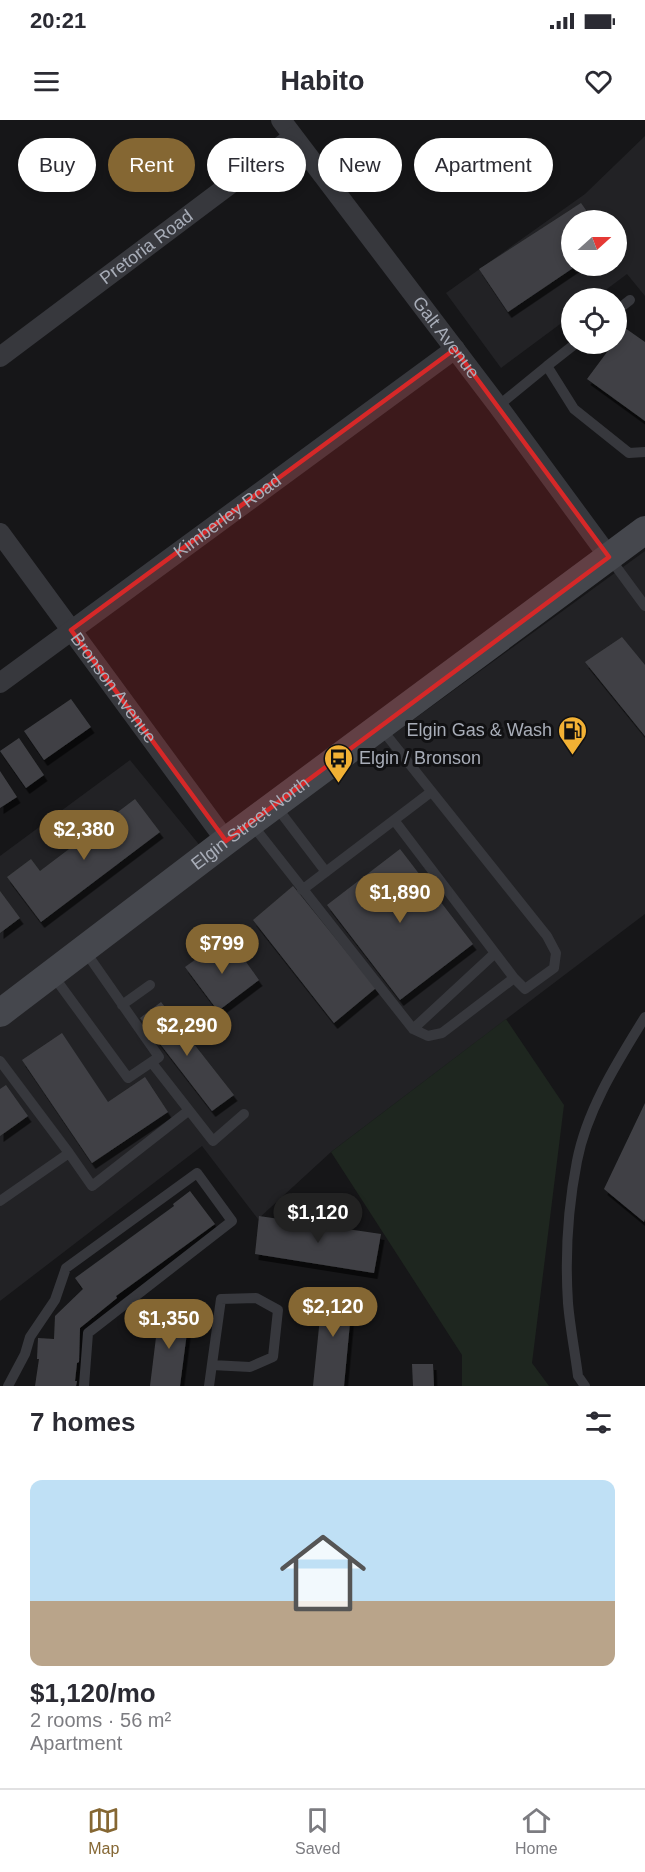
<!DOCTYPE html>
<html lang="en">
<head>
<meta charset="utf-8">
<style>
  body { margin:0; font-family:Arial,sans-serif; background:#f2f2f3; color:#2b2b33; height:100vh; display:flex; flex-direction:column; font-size:22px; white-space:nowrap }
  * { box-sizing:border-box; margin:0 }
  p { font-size:20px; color:#7c7c81 }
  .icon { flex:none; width:33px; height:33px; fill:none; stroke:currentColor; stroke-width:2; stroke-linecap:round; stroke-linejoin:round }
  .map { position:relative; height:1266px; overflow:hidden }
  .panel { display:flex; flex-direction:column; background:#fff; flex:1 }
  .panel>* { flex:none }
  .guide { position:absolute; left:18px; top:18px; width:609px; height:54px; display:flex; gap:12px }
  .needle { width:39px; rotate:69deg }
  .tools { position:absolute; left:561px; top:90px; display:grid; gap:12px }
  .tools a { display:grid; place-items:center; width:66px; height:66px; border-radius:50%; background:#fff; box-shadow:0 3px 9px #0003; font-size:30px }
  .price { position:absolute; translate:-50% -51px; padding:0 14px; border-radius:21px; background:#856733; color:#fff; font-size:20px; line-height:39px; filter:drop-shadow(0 2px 3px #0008) }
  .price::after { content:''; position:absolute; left:50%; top:36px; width:18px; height:14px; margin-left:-9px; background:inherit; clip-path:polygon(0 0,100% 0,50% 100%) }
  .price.selected { background:#222; color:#fff }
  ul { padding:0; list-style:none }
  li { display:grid; align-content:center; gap:12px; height:318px; padding:0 30px }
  li span { display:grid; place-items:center; height:186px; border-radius:12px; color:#555 }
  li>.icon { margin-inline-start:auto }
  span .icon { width:108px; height:108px; fill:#fffc; stroke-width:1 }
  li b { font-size:26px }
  h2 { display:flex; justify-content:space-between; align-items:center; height:72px; padding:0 30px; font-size:26px }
  .pill { padding:0 21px; border-radius:27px; background:#fff; box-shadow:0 3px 9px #0003; font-size:21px; line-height:54px }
  .pill.selected { background:#856733; color:#fff }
  .status { display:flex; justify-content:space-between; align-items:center; height:42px; padding:0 30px; background:#fff; direction:ltr }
  .status svg { height:16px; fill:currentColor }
  header { display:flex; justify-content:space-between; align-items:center; height:78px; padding:0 30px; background:#fff; font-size:27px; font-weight:700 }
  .tabs { display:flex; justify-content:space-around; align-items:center; height:84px; border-top:2px solid #e1e1e2; background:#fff; font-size:16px; color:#7c7c81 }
  .tabs a { display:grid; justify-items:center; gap:3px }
  .tabs .selected { color:#856733 }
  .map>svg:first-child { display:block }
</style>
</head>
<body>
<div class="status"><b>20:21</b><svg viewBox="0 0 49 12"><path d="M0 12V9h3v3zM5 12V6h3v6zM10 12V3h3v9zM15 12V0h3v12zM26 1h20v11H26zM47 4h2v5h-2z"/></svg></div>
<header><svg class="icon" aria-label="menu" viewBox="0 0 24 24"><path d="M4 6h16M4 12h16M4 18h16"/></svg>Habito<svg class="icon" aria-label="heart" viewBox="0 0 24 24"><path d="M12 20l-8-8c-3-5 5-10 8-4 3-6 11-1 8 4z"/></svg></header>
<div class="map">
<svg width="645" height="1266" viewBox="0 0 645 1266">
  <defs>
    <filter id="shadow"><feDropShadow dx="3.5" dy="6" stdDeviation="0" flood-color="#0009"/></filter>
  </defs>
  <rect width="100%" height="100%" fill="#161618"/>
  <path fill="#222225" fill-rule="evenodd" d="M645 16V176L627 154 595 178H572L571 196 501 248 446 173 585 74ZM572 100H616V146H572Z
    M645 431V794L331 1032 258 1099 202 1026 0 1181V736L130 640 215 744Z"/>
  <path fill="#1e261f" d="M506 899 564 985 532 1243 549 1266H462V1235L331 1032Z"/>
  <path fill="#404145" filter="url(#shadow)" d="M581 83 593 100H572V146H576L508 192 479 149Z
    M625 208 645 222V301L587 259 613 224H616V219Z
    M622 517 645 545V616L585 542Z
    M71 579 91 607 44 640 24 611Z
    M19 618 44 655 26 668 0 631Z
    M0 651 17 677 0 688Z
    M135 679 160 712 41 802 7 757 31 739 40 751Z
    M400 729 473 824 400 880 327 785Z
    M293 766 376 868 334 903 253 800Z
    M0 771 20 798 0 813Z
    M233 824 259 860 218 891 185 847 213 827 219 835Z
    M161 882 234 975 212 991 140 898Z
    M62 913 108 982 145 957 168 992 92 1043 22 940Z
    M6 965 28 996 0 1016V969Z
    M645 983V1099L644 1102 604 1069Z
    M190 1071 215 1104 116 1176 117 1178 80 1208 79 1242 77 1243 75 1261H77L76 1266H35L39 1239H37L38 1218 54 1219 55 1196 83 1169 75 1158 174 1086 173 1084Z
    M259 1096 381 1114 374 1153 255 1134Z
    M323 1168 353 1171 344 1266H313Z
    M159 1193 189 1197 180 1266H150Z
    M412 1244H433L434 1266H413Z"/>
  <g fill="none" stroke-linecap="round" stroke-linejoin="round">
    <path stroke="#37383d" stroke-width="10" d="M616 191 630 180
      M547 246 575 224
      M498 286 547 246 574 289 629 333 645 332
      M609 437 645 486
      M275 685 326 752
      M394 700 514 858
      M251 703 413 909 428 916 442 913 514 858 525 869 554 848 556 833 547 816 380 607
      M302 770 431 672
      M52 854 128 958 159 937 85 831
      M122 885 150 865
      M413 909 494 834
      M0 941 69 1033 0 1081
      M152 943 213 1021 244 994
      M69 1033 92 1066 188 991
      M8 1266 25 1234 30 1217 55 1180 66 1148 197 1053 232 1101 88 1213 84 1266
      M209 1266 221 1179 256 1178 278 1190 273 1237 250 1247 212 1245
      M585 1266 578 1256C575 1232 570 1207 568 1183 565 1137 568 1087 577 1041 587 989 618 941 645 897"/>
    <g stroke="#37383d" stroke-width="20">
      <path id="s1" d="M281 0 498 286 609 437"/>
      <path id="s2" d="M0 237 293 17"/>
      <path id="s3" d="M0 413 226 721"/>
      <path id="s4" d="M0 563 455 229"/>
    </g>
    <path stroke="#45474d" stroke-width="28" id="s5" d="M0 893 226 721 645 410"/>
  </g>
  <path fill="#d62828" fill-opacity="0.2" stroke="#d62828" stroke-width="4.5" stroke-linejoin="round" d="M455 229 609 437 226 721 71 510Z"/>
  <defs>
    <symbol id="fuel-pin" viewBox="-11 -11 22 30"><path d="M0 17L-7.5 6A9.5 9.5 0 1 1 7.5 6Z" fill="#f2b134" stroke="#111113"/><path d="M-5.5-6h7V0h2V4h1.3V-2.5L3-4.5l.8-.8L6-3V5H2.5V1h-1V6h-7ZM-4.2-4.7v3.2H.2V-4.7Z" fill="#111"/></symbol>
    <symbol id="bus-pin" viewBox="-11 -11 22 30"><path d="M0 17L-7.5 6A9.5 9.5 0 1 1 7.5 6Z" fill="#f2b134" stroke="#111113"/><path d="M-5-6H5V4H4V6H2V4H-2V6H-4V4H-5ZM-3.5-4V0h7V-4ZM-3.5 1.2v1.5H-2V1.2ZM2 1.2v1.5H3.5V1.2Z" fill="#111"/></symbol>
  </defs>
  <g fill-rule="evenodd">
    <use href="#fuel-pin" x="556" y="594" width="33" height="45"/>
    <use href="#bus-pin" x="322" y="622" width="33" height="45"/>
  </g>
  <g text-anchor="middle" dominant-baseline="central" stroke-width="6" stroke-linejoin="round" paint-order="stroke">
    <g font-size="18" fill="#a8adb8" stroke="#111113">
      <text stroke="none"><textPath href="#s2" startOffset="183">Pretoria Road</textPath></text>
      <text stroke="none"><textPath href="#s1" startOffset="273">Galt Avenue</textPath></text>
      <text stroke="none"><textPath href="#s4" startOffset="282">Kimberley Road</textPath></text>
      <text stroke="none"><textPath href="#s3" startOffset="192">Bronson Avenue</textPath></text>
      <text stroke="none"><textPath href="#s5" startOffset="314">Elgin Street North</textPath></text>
    </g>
    <g font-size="18" fill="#a8adb8" stroke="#111113" text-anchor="end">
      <text x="552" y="610">Elgin Gas &amp; Wash</text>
      <text x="359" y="638" text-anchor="start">Elgin / Bronson</text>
    </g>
  </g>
</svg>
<div class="tools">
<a><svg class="needle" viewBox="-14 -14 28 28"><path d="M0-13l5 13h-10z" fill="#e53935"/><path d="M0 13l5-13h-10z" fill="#7c7c81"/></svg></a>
<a><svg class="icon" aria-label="locate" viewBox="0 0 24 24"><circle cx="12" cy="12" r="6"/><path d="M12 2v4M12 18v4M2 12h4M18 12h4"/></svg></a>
</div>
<b class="price" style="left:84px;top:741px">$2,380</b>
<b class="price" style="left:400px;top:804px">$1,890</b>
<b class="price" style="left:222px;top:855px">$799</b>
<b class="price" style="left:187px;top:937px">$2,290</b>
<b class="price selected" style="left:318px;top:1124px">$1,120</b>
<b class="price" style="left:333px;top:1218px">$2,120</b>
<b class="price" style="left:169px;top:1230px">$1,350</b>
<div class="guide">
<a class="pill">Buy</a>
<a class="pill selected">Rent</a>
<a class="pill">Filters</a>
<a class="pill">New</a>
<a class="pill">Apartment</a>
</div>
</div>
<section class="panel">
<h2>7 homes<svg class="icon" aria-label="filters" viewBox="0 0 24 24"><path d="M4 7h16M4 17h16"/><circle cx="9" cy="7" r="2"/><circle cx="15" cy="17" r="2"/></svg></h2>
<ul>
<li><span style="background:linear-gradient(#bfe0f5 65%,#b9a48a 0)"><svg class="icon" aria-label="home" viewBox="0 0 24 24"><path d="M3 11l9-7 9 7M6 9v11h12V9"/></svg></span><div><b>$1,120/mo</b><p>2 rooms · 56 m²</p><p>Apartment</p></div></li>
</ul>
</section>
<nav class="tabs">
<a class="selected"><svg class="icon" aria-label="map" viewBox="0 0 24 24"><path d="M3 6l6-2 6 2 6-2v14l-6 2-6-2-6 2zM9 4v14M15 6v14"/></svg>Map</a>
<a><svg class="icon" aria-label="saved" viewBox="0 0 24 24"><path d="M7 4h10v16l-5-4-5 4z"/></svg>Saved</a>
<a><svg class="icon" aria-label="home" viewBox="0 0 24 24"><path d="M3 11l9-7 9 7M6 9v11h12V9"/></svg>Home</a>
</nav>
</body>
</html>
